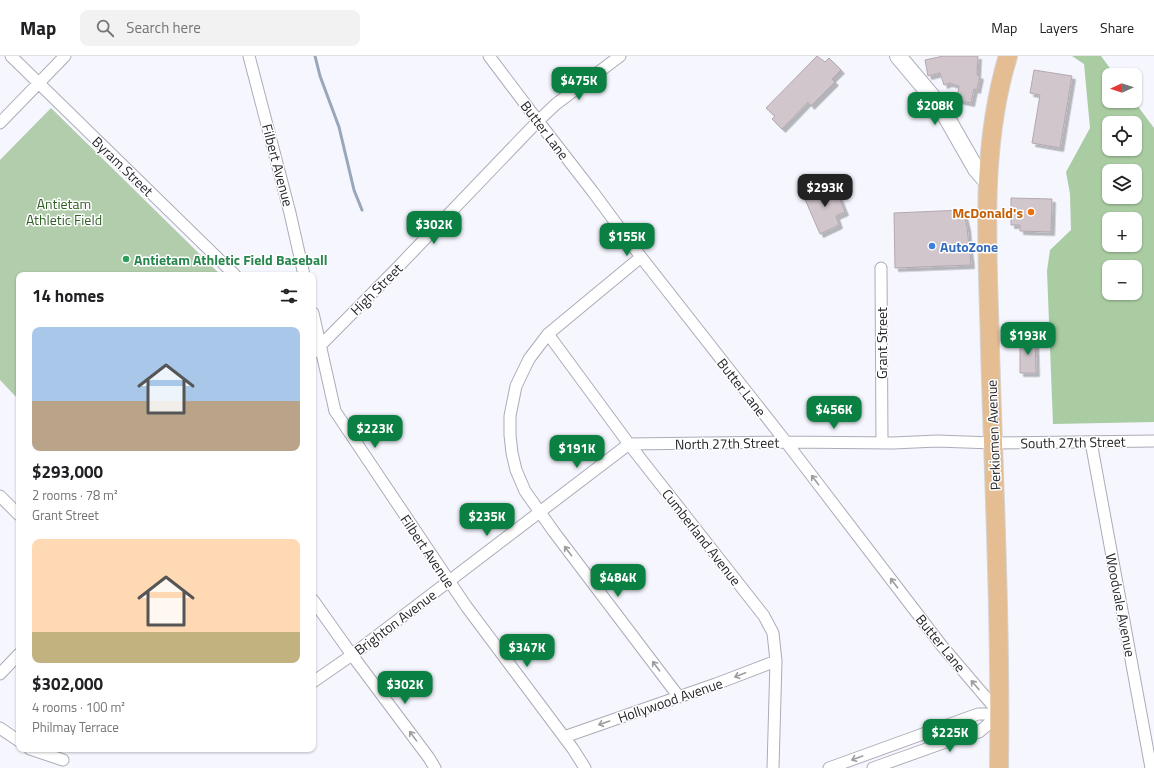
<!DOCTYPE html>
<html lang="en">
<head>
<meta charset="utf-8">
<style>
  body { margin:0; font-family:"Titillium Web",sans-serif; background:#f2f2f2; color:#202124; height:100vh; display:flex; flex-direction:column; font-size:15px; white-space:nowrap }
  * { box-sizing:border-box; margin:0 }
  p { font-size:13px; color:#757577 }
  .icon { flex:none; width:22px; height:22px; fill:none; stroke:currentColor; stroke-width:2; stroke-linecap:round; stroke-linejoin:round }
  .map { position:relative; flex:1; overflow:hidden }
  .panel { position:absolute; left:16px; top:216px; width:300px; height:480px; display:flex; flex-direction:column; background:#fff; border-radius:8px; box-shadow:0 1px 3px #0004 }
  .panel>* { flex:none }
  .needle { width:26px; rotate:267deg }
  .fabs { position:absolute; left:1102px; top:12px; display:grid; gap:8px }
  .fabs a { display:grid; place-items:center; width:40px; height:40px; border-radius:8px; background:#fff; box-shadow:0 1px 3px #0004; font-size:20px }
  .price { position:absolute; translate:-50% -34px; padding:0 9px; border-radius:8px; background:#0b8043; color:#fff; font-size:13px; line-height:26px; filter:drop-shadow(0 1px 2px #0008) }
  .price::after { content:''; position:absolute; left:50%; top:24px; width:12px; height:9px; margin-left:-6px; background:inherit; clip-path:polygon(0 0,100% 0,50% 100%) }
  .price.active { background:#222; color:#fff }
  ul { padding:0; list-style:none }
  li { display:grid; align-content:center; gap:8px; height:212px; padding:0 16px }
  li span { display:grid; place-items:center; height:124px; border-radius:8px; color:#555 }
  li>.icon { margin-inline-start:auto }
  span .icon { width:72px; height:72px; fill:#fffc; stroke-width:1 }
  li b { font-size:17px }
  h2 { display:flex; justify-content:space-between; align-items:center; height:48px; padding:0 16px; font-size:17px }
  header { display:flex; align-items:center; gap:24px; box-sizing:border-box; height:56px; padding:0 20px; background:#fff; border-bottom:1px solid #e0e0e0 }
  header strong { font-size:19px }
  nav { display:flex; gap:22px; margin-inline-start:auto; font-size:14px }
  .search { width:280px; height:36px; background:#f2f2f2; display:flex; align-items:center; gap:10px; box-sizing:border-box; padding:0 14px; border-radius:8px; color:#757577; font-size:15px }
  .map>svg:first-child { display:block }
</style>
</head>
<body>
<header>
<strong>Map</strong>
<div class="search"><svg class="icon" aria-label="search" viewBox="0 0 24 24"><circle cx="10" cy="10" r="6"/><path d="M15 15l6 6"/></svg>Search here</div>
<nav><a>Map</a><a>Layers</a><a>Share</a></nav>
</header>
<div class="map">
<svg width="1154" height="712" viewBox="0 0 1154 712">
  <defs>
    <filter id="shadow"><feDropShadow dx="3.5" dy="3.5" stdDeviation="0" flood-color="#0004"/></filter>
  </defs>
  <rect width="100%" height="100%" fill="#f6f6ff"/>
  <path fill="#b1cdab" d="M51 52 221 219H19V344L0 324V104Z"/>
  <path fill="#a9cca2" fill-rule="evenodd" d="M1072 0H1101L1115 19H1109V45H1134L1154 72V366L1053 368 1047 215 1050 194 1071 174 1070 138 1066 116 1090 72 1084 8ZM1109 67H1135V93H1109ZM1109 115H1135V141H1109ZM1109 163H1135V189H1109ZM1109 211H1135V237H1109Z"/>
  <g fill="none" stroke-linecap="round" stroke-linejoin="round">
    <path stroke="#98a7ba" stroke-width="3" d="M315 0 320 20 339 71 354 134 362 154"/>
  </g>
  <path fill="#d2c6cd" stroke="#b3a8ae" filter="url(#shadow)" d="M817 0 825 6 829 2 841 14 832 23 835 26 811 50 808 46 782 73 772 63 775 60 766 52Z
    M943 0H978L977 19 980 20 977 34 974 33 971 47 957 44 959 30 949 27 944 29 940 17 928 20 925 4Z
    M1034 14 1072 20 1060 92 1032 87 1040 39 1030 37Z
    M834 128 845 156 836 160 839 169 820 178 804 141Z
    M1011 142 1052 143 1051 176 1020 175V169H1011Z
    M963 154 967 171 971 209 895 212 894 157Z
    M1020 282H1035L1036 317H1020Z"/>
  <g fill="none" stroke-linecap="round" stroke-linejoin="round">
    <defs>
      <path id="street" d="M11 0 235 219
        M249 0 290 157 304 219
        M489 0 538 65 593 136 641 201 786 386 942 590 1000 658
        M0 67 65 0
        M641 201 548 278 529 303 516 330 510 360V379L512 397 516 414 525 435 554 476 679 641
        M881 212 882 386
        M313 257 335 355 466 550 573 693 585 712
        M548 278 629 388 764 560 773 577 776 605 773 712
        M313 297 398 211 538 65 556 48 620 0
        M1091 386 1151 712
        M0 440 19 459
        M313 544 352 599 429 702 435 712
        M0 618 19 598
        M313 626 352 599 629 388 786 386 893 387 937 385 993 387 1154 385
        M0 672 19 685
        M564 681 716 628 776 605
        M30 693 63 704
        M829 712 978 658H1000
        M873 712 957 682 979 676 1000 658"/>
      <path id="secondary" d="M898 0 940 50 976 113 988 127"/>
      <path id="primary" d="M999 712C1001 572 994 432 990 292 988 195 979 95 1008 0"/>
    </defs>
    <use href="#street" stroke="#acacb7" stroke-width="13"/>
    <use href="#secondary" stroke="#acacb7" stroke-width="18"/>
    <use href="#primary" stroke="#d4d4d4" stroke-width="20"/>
    <use href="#street" stroke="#fff" stroke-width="11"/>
    <use href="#secondary" stroke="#fff" stroke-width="16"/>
    <use href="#primary" stroke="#e4bd92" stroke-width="18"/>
  </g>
  <defs><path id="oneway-shaft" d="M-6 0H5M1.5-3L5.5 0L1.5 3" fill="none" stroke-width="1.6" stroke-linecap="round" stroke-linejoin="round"/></defs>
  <g stroke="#9d9d9f">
    <use href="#oneway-shaft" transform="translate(815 424) rotate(-127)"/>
    <use href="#oneway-shaft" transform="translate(568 495) rotate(-127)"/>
    <use href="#oneway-shaft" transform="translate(894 527) rotate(-127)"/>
    <use href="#oneway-shaft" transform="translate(656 610) rotate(-127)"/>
    <use href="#oneway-shaft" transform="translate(740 619) rotate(159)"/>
    <use href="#oneway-shaft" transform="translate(975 629) rotate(-131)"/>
    <use href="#oneway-shaft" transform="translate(604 667) rotate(161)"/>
    <use href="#oneway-shaft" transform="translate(413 680) rotate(-126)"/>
    <use href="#oneway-shaft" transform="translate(857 702) rotate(160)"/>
  </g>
  <circle fill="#e8710a" stroke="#fff" stroke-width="1.5" cx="1031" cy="156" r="4"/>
  <circle fill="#3f7fe0" stroke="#fff" stroke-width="1.5" cx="932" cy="190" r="4"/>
  <circle fill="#2e9e5b" stroke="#fff" stroke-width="1.5" cx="126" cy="203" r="4"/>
  <g text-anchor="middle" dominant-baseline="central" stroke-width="3" stroke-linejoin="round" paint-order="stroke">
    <g font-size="14" fill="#26262a" stroke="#fff">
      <text transform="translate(545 74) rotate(53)">Butter Lane</text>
      <text transform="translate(278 109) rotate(75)">Filbert Avenue</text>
      <text transform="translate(123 110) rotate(44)">Byram Street</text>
      <text transform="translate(376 233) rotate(-45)">High Street</text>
      <text transform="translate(881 287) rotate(-90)">Grant Street</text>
      <text transform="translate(742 331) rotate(52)">Butter Lane</text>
      <text transform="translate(993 379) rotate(-92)">Perkiomen Avenue</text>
      <text transform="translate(1073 386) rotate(-1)">South 27th Street</text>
      <text transform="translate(727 387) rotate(-1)">North 27th Street</text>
      <text transform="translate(702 481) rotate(52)">Cumberland Avenue</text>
      <text transform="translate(428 495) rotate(56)">Filbert Avenue</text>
      <text transform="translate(1121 549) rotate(79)">Woodvale Avenue</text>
      <text transform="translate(395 566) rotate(-37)">Brighton Avenue</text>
      <text transform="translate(941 587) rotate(51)">Butter Lane</text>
      <text transform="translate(670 644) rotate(-19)">Hollywood Avenue</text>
    </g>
    <g font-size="14" fill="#315f27" stroke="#fff">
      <text x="64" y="147">Antietam<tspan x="64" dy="16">Athletic Field</tspan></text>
    </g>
    <g font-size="14" font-weight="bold" fill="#c56008" stroke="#fff" text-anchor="end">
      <text x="1023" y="156">McDonald's</text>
    </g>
    <g font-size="14" font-weight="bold" fill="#366cbe" stroke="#fff" text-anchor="start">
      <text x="940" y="190">AutoZone</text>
    </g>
    <g font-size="14" font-weight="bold" fill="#27864d" stroke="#fff" text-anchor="start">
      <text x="134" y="203">Antietam Athletic Field Baseball</text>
    </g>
  </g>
</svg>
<div class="fabs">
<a><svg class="needle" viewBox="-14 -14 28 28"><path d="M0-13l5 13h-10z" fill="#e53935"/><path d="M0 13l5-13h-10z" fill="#757577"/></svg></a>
<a><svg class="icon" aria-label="locate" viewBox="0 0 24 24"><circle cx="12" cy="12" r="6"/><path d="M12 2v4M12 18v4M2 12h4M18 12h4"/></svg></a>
<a><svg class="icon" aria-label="layers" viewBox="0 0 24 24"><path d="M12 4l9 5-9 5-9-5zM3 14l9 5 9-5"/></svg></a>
<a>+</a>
<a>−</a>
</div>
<b class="price" style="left:579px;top:45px">$475K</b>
<b class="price" style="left:935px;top:70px">$208K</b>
<b class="price active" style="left:825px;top:152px">$293K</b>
<b class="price" style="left:434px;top:189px">$302K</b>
<b class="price" style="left:627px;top:201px">$155K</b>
<b class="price" style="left:1028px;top:300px">$193K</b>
<b class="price" style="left:834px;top:374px">$456K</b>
<b class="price" style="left:375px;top:393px">$223K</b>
<b class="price" style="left:577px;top:413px">$191K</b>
<b class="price" style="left:487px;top:481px">$235K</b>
<b class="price" style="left:618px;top:542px">$484K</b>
<b class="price" style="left:527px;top:612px">$347K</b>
<b class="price" style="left:405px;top:649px">$302K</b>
<b class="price" style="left:950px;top:697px">$225K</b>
<section class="panel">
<h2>14 homes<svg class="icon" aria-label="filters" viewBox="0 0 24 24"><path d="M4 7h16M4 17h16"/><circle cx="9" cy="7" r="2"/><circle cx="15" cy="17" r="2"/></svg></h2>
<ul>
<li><span style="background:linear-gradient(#a9c7e8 60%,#b9a48a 0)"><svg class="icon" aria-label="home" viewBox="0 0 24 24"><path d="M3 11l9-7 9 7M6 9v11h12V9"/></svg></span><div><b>$293,000</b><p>2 rooms · 78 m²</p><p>Grant Street</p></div></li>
<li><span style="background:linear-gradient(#ffd9b3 75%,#c2b280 0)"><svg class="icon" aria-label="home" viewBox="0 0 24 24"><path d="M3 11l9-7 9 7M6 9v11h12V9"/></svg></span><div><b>$302,000</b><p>4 rooms · 100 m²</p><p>Philmay Terrace</p></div></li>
</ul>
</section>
</div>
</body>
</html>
